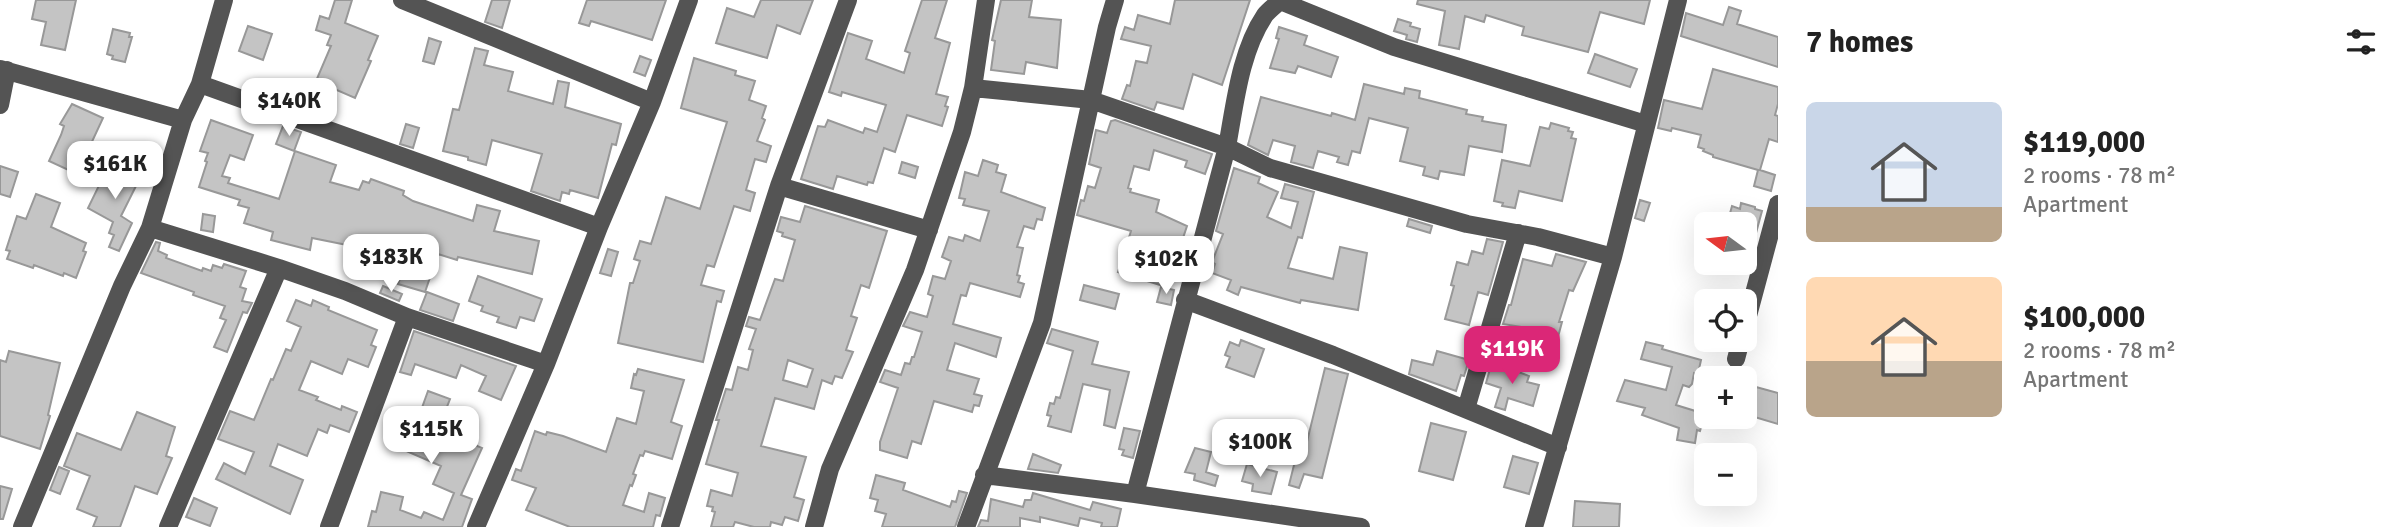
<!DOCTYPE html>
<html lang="en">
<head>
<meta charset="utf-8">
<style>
  body { margin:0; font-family:Signika,sans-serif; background:#f6f6f6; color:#222; height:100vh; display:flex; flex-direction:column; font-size:26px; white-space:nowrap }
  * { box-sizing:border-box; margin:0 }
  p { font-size:23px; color:#767676 }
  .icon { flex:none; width:38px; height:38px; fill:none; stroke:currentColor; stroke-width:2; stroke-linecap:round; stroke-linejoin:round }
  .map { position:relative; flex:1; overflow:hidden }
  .panel { display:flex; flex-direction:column; background:#fff; width:630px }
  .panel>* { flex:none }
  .needle { width:46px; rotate:285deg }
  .tools { position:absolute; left:1694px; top:212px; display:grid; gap:14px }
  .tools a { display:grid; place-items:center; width:63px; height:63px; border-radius:10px; background:#fff; box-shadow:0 7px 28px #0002; font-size:35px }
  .price { position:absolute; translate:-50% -60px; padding:0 16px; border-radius:14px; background:#fff; color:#222; font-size:23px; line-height:46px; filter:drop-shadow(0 2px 4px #0008) }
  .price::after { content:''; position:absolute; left:50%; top:42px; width:21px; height:16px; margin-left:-10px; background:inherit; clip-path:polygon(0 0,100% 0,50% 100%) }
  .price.selected { background:#db2777; color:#fff }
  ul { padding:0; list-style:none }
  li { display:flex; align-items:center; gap:21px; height:175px; padding:0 28px }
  li span { display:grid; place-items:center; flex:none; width:196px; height:140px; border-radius:10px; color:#555 }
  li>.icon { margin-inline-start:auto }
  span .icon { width:84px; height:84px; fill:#fffc; stroke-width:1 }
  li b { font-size:30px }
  h2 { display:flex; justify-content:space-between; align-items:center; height:84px; padding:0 28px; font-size:30px }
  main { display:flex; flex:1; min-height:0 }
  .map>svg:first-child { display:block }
</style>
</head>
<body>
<main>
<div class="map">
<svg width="1778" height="527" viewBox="0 0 1778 527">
  <rect width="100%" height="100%" fill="#fff"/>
  <path fill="#c4c4c4" stroke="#989898" stroke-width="2" fill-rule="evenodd" d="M36 0H76L65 50 41 45 46 22 32 19Z
    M335 0H352L345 23 378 36 368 60 371 61 355 98 316 81 331 46 327 45 331 35 316 30 320 16 329 19Z
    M492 0H510L502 28 485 22Z
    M587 0H666L652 40 591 21 589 26 579 23Z
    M761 0H813L800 34 777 25 767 58 716 43 727 8 754 17Z
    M922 0H947L935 38 950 43 936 94 948 97 945 106 948 107 942 126 907 115 895 152 884 148 873 183 868 182 867 185 837 176 833 189 801 179 818 126 825 127 828 120 863 133 865 128 877 132 886 105 842 92 841 96 829 92 848 33 872 41 866 59 904 73 910 53 905 51Z
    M1001 0H1032L1029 17 1061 20 1057 68 1026 62 1024 74 991 70 995 41 992 40Z
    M1175 0H1250L1222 85 1193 74 1183 109 1157 102 1154 110 1122 99 1127 85 1130 86 1136 61 1147 63 1151 46 1121 39 1125 27 1134 30 1138 15 1170 24Z
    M1418 0H1650L1644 24 1600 12 1588 52 1522 35 1524 27 1486 15 1484 22 1465 16 1459 49 1439 45 1445 11 1417 4Z
    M1729 7 1741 11 1737 24 1778 37V67L1681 36 1686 13 1723 25Z
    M1398 19 1411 23 1410 26 1420 29 1417 42 1406 39 1407 35 1394 31Z
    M248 26 272 34 263 60 239 51Z
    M1279 27 1307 36 1304 45 1338 57 1331 77 1298 66 1295 73 1270 68 1279 39 1276 38Z
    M113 29 130 33 129 37H132L125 62 112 59 113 56 107 54Z
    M429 38 441 42 434 64 423 61Z
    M475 48 488 51 484 65 513 72 508 91 553 104 558 81 569 83 565 107 621 124 616 145 612 144 598 198 570 190 569 194 562 192 560 201 531 191 542 154 492 140 486 165 468 160V157L443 151 453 109 459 110Z
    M1595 54 1637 69 1630 87 1588 73Z
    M640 56 651 60 645 76 634 72Z
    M694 58 736 71 735 75 755 81 749 100 766 106 762 118 765 120 757 141 771 146 766 162 755 159 746 190 755 193 750 211 734 206 714 267 707 265 701 285 724 291 721 302 717 301 703 362 618 343 630 283H633L640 261 634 259 640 241 651 244 666 197 700 209 727 122 681 108Z
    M1713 69 1778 87V104L1775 115 1778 116V142L1769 139 1760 170 1775 175 1771 191 1754 186 1758 170 1713 157V155L1703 151 1704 149 1698 147 1701 135 1672 128 1671 131 1658 128 1664 100 1702 109Z
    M1364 84 1404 94 1405 88 1420 91 1419 98 1467 110 1466 114 1483 117 1482 121 1506 125 1502 152 1469 146 1464 175 1440 171 1438 179 1423 175 1425 167 1400 161 1408 128 1369 118 1360 153 1352 151 1348 165 1337 162 1339 157 1318 151 1313 168 1291 162 1295 146 1273 140 1268 155 1248 145 1261 97 1331 116 1332 113 1355 120Z
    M72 104 103 118 77 174 49 161 61 135 64 126 60 124Z
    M211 120 253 135 244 160 230 155 222 176 230 178 228 183 279 199 295 151 336 165 330 182 359 190 363 181 369 183 371 179 404 191 403 195 413 201 473 221 477 205 500 211 494 231 539 241 532 274 458 257 457 260 438 254 425 292 398 284 403 270 355 254 357 247 312 238 310 250 271 240 273 232 244 223 249 208 238 205 240 200 199 187 207 162 205 161 208 153 200 151Z
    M1115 120 1212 154 1205 174 1185 167 1187 161 1154 150 1149 170 1134 166 1128 188 1131 189 1130 192 1159 200 1156 212 1187 226 1179 250 1171 248 1160 285 1118 272 1131 231 1077 215 1081 200 1084 201 1088 186 1095 188 1101 168 1089 164 1096 130 1107 133 1111 121Z
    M1551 123 1569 128 1568 131 1573 132 1571 138 1576 139 1562 201 1519 191 1515 208 1502 206 1503 203 1494 201 1502 160 1530 166 1540 127 1549 129Z
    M406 124 419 128 413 148 400 144Z
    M283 126 301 132 294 151 276 144Z
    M983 160 998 165 996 172 1006 175 1001 192 1045 208 1042 220 1037 219 1034 229 1024 226 1017 247 1023 248 1017 275 1020 276 1018 282 1024 284 1020 297 970 283 966 296 961 295 953 324 1001 338 996 357 955 343 947 370 979 379 974 394 982 396 979 406 974 405 972 412 934 401 921 444 912 441 907 458 880 450V442L898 388 880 382 885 370 901 375 905 363 910 364 912 357H914L922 332 903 326 910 312 927 317 933 296 928 294 933 276 945 279 951 261 942 257 949 237 963 241 965 235 980 241 989 211 963 205 965 199 959 198 965 172 978 176Z
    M902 162 918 167 915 178 899 173Z
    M110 163 140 178 121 216 132 223 119 251 109 247 114 235 109 233 113 222 88 208Z
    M0 166 18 172 10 197 0 194Z
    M1234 168 1260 177 1258 183 1278 192 1267 217 1291 228 1298 202 1281 198 1285 184 1314 192 1302 238 1298 237 1288 268 1333 279 1340 247 1367 253 1358 310 1301 300 1300 303 1241 287 1238 295 1227 290 1231 280 1212 273 1215 264 1212 262 1223 234 1216 231Z
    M36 194 60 203 51 227 86 243 83 251 86 252 76 278 64 273 63 276 34 265 33 268 7 259 10 251 6 250 17 216 26 219Z
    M1640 200 1650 203 1644 221 1635 218Z
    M1741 203 1755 207V209L1762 211 1756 233 1745 230V224H1731L1733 218 1729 217 1732 206 1740 209Z
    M805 206 887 231 869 288 861 285 851 316 857 318 846 350 853 352 842 378 835 376 832 384 822 380 814 409 775 398 761 446 806 457 794 497 804 500 798 521 785 517 782 525 771 522 770 527H754L735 522 733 527H711L715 512 712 511 713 507 707 506 711 490 732 496 738 473 706 464 719 420H716L726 389 732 390 738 367 748 370 753 350 749 349 756 329 746 326 749 317 760 320 775 279 783 281 795 240 782 236 783 233 777 231 781 217 800 222ZM788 360 813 369 807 387 783 380Z
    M203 214 215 216 213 232 201 230Z
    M1409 219 1432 226 1430 233 1407 226Z
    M1487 239 1503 242 1488 295 1478 292 1469 325 1445 319 1454 286 1451 285 1457 262 1468 265 1472 251 1483 254Z
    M156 242 160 243 158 251 167 255 166 258 202 271 203 268 211 271 213 265 222 268 224 264 246 271 240 287 246 289 242 301 252 303 247 313 243 312 227 352 214 347 226 320 220 318 225 306 193 295 194 292 141 273Z
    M608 249 618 252 611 276 600 273Z
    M1556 254 1586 262 1573 291 1569 290 1559 322H1562L1555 348 1530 342 1533 329 1503 324 1509 305H1511L1523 259 1552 266Z
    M478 276 542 299 534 321 520 317 516 328 497 322 499 317 481 311 483 306 469 301Z
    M1084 285 1119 294 1115 309 1080 300Z
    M383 286 402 294 399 301 380 293Z
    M1161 287 1174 290 1171 305 1157 302Z
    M427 292 459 304 453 321 420 310Z
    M296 300 311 306 313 300 329 307 328 310 377 330 371 345 376 347 368 367 348 359 342 374 311 361 299 390 318 397 316 400 341 410 342 406 357 412 349 432 330 425 327 433 318 429 307 456 278 444 270 466 303 480 290 514 216 479 224 463 245 474 254 452 218 439 230 411 254 420 271 379 273 380 286 349 291 351 301 327 287 321Z
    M1052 329 1098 342 1092 364 1129 372 1115 428 1104 425 1110 390 1083 384 1071 432 1048 426 1051 416 1047 415 1050 403 1054 404 1056 397 1060 398 1073 351 1047 343Z
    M414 331 516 366 501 400 479 391 486 376 461 365 456 378 415 364 411 375 400 372Z
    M1241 340 1264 349 1254 377 1226 367 1230 357 1225 355 1230 342 1239 346Z
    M1646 342 1663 346 1662 349 1701 360 1698 374 1694 373 1692 384 1689 387 1683 385 1676 405 1705 414 1700 431 1697 430 1695 443 1677 440 1679 428 1642 415 1645 408 1617 401 1625 380 1666 390 1672 367 1641 359Z
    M9 351 60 363 48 415 50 416 40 449 0 436V360L6 362Z
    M1437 351 1469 360 1464 376 1461 375 1456 391 1409 374 1412 360 1433 365Z
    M1492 362 1529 376 1527 382 1539 385 1533 406 1508 398 1505 410 1495 407 1501 388 1486 383Z
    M1325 368 1348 374 1322 478 1304 474 1299 488 1289 485 1297 453 1304 454Z
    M638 369 684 380 671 422 682 426 672 459 645 451 643 456 640 455 633 474 636 475 632 486 630 485 623 505 644 512 649 493 665 498 660 516 656 515 653 527H570L526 510 536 488 512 480 516 469 521 471 535 431 546 435 547 432 563 436 606 452 617 418 636 424 644 391 631 388 634 374 636 375Z
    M1756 387 1778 393V424L1748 415Z
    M428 391 450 399 441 422 452 427 449 434 482 448 461 495 472 499 462 527H368L372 511 376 512 381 492 403 497 400 510 421 518 424 512 443 520 454 493 433 484 441 466 404 450 406 446 389 439 396 423 399 424 405 410 419 416Z
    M137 412 175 427 166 456 172 458 157 494 135 486 120 527H93L97 517 77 509 90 476 64 466 77 433 121 450Z
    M1431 423 1466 432 1453 480 1419 471Z
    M1124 428 1140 431 1133 458 1122 455 1124 450 1119 449Z
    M1195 448 1211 452 1206 472 1218 476 1215 486 1194 480 1195 474 1185 472Z
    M1033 454 1061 465 1058 473 1028 469Z
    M1513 456 1538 463 1529 494 1504 487Z
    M1247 464 1277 472 1271 494 1252 491 1253 484 1242 481Z
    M59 467 69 471 60 494 50 490Z
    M876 475 905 483 903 490 950 507 952 501 956 502 959 491 967 493 955 527H882L886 514 875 511 878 500 870 498Z
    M0 486 12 489 3 519H0Z
    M1033 493 1090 510 1093 502 1121 509 1117 527H1101L1102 523 1080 518 1078 526 1040 517V522L1020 518V527H978L981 520 988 521 991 499 1023 507 1025 500H1031Z
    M194 498 217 508 210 526 186 517Z
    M1575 501 1620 504 1619 527H1573Z"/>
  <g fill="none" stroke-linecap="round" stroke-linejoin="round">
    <path stroke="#545454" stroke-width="18" d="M402 0 652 102
      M1281 0C1276 5 1269 10 1265 15 1240 52 1235 104 1227 147L1135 494 1361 527
      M1280 1 1394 47 1646 124
      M0 69 183 120
      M200 84 599 227
      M973 88 1091 100 1227 147 1270 168 1467 224 1538 237 1613 257
      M0 105 7 70
      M779 186 929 230
      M150 228 279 268 345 291 407 317 546 364
      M1185 300 1333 355 1558 447
      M1745 327 1778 204
      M1736 359 1741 340
      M1466 409 1518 233
      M984 475 1135 494
      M22 527 122 286 150 228 183 120 200 84 224 0
      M168 527 279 268
      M329 527 407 317
      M476 527 546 364 599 227 652 102 689 0
      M670 527 779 186 848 0
      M814 527 830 469 915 270 962 132 973 88 986 0
      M966 527 1042 323 1107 27 1115 0
      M1534 527 1613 257 1678 0"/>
  </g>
</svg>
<div class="tools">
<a><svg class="needle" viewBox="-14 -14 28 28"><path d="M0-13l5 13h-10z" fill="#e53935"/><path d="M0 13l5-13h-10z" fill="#767676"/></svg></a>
<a><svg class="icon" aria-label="locate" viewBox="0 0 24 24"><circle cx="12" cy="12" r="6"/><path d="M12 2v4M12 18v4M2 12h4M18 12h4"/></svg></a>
<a>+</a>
<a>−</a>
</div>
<b class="price" style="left:289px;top:138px">$140K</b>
<b class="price" style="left:115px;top:201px">$161K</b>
<b class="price" style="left:391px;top:294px">$183K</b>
<b class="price" style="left:1166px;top:296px">$102K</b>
<b class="price selected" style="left:1512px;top:386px">$119K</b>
<b class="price" style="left:431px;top:466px">$115K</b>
<b class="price" style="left:1260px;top:479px">$100K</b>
</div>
<section class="panel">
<h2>7 homes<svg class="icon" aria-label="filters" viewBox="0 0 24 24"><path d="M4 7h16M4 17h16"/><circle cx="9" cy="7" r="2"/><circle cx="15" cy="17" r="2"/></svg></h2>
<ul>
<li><span style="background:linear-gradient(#c9d6e8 75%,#b9a48a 0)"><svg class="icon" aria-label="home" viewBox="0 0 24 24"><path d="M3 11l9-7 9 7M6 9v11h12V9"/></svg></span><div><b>$119,000</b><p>2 rooms · 78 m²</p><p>Apartment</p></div></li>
<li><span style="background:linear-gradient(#ffd9b3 60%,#b9a48a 0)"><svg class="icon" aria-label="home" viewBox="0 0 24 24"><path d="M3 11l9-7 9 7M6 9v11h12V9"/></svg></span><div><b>$100,000</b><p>2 rooms · 78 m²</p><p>Apartment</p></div></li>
</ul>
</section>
</main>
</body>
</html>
